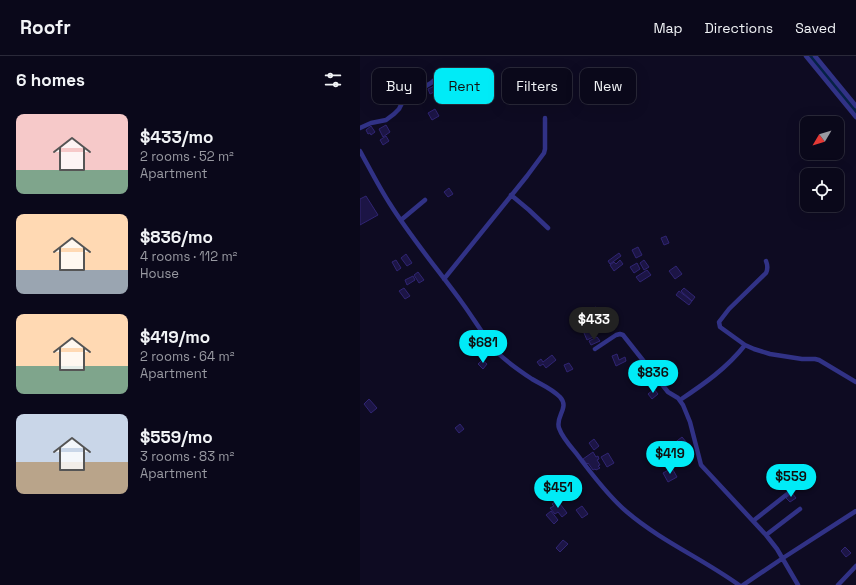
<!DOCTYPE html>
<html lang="en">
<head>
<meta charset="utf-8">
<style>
  body { margin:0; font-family:"Space Grotesk",sans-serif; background:#181627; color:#f1f3f6; height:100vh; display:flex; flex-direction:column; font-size:15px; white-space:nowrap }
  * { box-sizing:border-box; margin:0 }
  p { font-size:13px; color:#999aa2 }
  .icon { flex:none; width:22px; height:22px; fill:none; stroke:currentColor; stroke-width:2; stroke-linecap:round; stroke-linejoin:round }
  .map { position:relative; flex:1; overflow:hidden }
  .side { display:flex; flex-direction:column; background:#0a081a; width:360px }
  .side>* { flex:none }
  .banner { position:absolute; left:12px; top:12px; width:380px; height:36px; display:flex; gap:8px }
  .needle { width:26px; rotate:232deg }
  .controls { position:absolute; left:440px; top:60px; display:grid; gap:8px }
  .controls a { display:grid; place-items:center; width:44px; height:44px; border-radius:8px; background:#0a081a; box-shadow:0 4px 16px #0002,0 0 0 1px #2a2939; font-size:20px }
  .price { position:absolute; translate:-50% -34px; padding:0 9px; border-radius:14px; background:#00ebf7; color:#111; font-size:13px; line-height:26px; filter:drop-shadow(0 1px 2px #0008) }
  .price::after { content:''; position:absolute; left:50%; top:24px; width:12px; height:9px; margin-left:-6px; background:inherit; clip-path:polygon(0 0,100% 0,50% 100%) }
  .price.on { background:#222; color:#fff }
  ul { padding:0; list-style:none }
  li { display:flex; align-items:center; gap:12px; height:100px; padding:0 16px }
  li span { display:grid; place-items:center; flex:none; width:112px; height:80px; border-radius:8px; color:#555 }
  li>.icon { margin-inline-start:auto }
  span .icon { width:48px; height:48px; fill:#fffc; stroke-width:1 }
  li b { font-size:17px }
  h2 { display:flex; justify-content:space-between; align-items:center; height:48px; padding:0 16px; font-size:17px }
  .pill { padding:0 14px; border-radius:8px; background:#0a081a; box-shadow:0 4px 16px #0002,0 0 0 1px #2a2939; font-size:14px; line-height:36px }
  .pill.on { background:#00ebf7; color:#111 }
  header { display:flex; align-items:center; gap:24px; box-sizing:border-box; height:56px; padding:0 20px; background:#0a081a; border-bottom:1px solid #2a2939 }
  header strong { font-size:19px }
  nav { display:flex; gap:22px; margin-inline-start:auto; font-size:14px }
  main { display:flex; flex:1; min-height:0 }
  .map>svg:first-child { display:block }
</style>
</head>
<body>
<header>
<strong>Roofr</strong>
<nav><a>Map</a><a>Directions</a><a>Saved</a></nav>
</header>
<main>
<section class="side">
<h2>6 homes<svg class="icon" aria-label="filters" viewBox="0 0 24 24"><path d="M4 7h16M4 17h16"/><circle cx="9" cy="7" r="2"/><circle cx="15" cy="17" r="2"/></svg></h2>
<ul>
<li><span style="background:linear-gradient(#f6c9c9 70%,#7fa58c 0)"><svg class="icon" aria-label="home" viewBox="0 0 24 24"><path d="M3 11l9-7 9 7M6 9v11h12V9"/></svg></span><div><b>$433/mo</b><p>2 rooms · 52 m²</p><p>Apartment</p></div></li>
<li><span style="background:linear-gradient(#ffd9b3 70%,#9aa5b1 0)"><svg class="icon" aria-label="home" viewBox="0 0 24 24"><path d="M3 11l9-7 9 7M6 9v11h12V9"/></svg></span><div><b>$836/mo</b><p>4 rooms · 112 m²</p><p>House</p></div></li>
<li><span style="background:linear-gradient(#ffd9b3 65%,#7fa58c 0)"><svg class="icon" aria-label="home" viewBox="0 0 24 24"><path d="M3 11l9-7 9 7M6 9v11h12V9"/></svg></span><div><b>$419/mo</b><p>2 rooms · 64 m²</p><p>Apartment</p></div></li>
<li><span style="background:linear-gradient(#c9d6e8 60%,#b9a48a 0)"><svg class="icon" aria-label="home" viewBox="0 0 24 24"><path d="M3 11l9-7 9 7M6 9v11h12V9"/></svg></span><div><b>$559/mo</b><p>3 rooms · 83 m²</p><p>Apartment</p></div></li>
</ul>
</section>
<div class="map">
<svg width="496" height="529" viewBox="0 0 496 529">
  <rect width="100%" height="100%" fill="#0e0b22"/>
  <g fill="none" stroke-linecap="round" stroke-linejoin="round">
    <path stroke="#062145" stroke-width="5.5" d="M451 0 496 55"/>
  </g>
  <path fill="#1c1545" stroke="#302573" d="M92 22 95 28 90 31 86 25Z
    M81 27 83 32 70 38 68 33Z
    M75 53 79 60 72 64 68 57Z
    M26 69 30 76 23 81 19 73Z
    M11 70 15 76 11 79 10 77 8 78 6 74Z
    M26 80 29 85 23 89 20 84Z
    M89 132 93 138 88 141 84 136Z
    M6 140 18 159 0 169V143Z
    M306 180 309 187 304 189 301 182Z
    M278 191 282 199 276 202 272 194Z
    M259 197 261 200 250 208 248 205Z
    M46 198 52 207 47 210 41 202Z
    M36 204 41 212 37 215 32 206Z
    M260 204 263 208 254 215 250 209 254 206 256 208Z
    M284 204 289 211 284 214 280 207Z
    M277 207 280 213 274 217 270 211Z
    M316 210 322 218 315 223 309 215Z
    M287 214 291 219 280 226 276 221Z
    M58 216 64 224 59 227 54 219Z
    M53 220 55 224 47 229 45 224Z
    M44 232 50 240 45 243 39 235Z
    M324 232 335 241 332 245 321 235Z
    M319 235 332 245 329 249 316 239Z
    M236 251 240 260 236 262 232 253Z
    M231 254 235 263 229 265 225 257Z
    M230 274 233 281 227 284 224 277Z
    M237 281 240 285 231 289 229 285Z
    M257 298 259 304 265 301 266 305 256 310 252 300Z
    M192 299 196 304 186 312 183 308 180 310 177 306 181 303 183 306Z
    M122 304 127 308 123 313 118 308Z
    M209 307 213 313 207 316 204 309Z
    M294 333 298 338 292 343 288 338Z
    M9 343 17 352 11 357 4 348Z
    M100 368 104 373 99 377 95 372Z
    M322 381 332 393 329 396 330 398 327 401 325 399 323 400 313 388Z
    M234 383 239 390 234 394 229 387Z
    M309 394 315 404 311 407 305 397Z
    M233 396 236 401 238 400 239 403 237 404 240 409 238 410 240 412 236 414 235 413 233 414 228 407 227 408 223 403Z
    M248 397 254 407 247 411 241 401Z
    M312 412 317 421 308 426 303 417Z
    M432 437 436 442 430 446 426 442Z
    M197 444 207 457 202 461 198 456 195 458 190 452 194 450 192 448Z
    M222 450 228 458 222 462 216 454Z
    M191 455 198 464 194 468 186 459Z
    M203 484 208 488 200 496 196 492Z
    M485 491 491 497 486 501 481 495Z"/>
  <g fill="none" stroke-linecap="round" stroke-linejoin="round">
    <path stroke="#313286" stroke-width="4.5" d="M446 0 496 61
      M455 0 496 50
      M0 72 11 67 26 64 34 58 39 53 43 45 49 40 71 27 78 21
      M0 95C10 113 19 131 30 148 52 183 79 215 103 248 114 263 126 284 138 297 146 305 163 317 172 323 182 329 191 332 200 341 210 352 195 360 199 372 202 381 210 390 216 397 230 416 249 441 267 456 301 485 343 503 379 529
      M151 139 169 154 188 172
      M41 164 65 144
      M84 223 167 120 184 97 185 93V62
      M385 289 394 293 410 298 442 303H455L459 304 496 326
      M235 293 256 279 260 278 263 279 308 336 318 342 323 349 330 366 341 409 406 479 417 493 438 529
      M320 344C344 328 367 312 385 289L360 271 359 266 369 253 406 217C408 213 408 210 406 205
      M393 465 435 432
      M406 479 440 453
      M383 529 423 502 496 455
      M478 529 496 510"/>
  </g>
</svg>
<div class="controls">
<a><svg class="needle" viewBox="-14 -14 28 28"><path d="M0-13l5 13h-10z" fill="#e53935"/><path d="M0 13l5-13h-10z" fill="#999aa2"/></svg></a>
<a><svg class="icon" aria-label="locate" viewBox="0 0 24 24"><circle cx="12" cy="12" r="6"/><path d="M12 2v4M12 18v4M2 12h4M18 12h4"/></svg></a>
</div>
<b class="price on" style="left:234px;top:285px">$433</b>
<b class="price" style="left:123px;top:308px">$681</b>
<b class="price" style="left:293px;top:338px">$836</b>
<b class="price" style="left:310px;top:419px">$419</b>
<b class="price" style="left:431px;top:442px">$559</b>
<b class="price" style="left:198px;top:453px">$451</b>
<div class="banner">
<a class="pill">Buy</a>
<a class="pill on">Rent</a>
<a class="pill">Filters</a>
<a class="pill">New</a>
</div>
</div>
</main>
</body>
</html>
